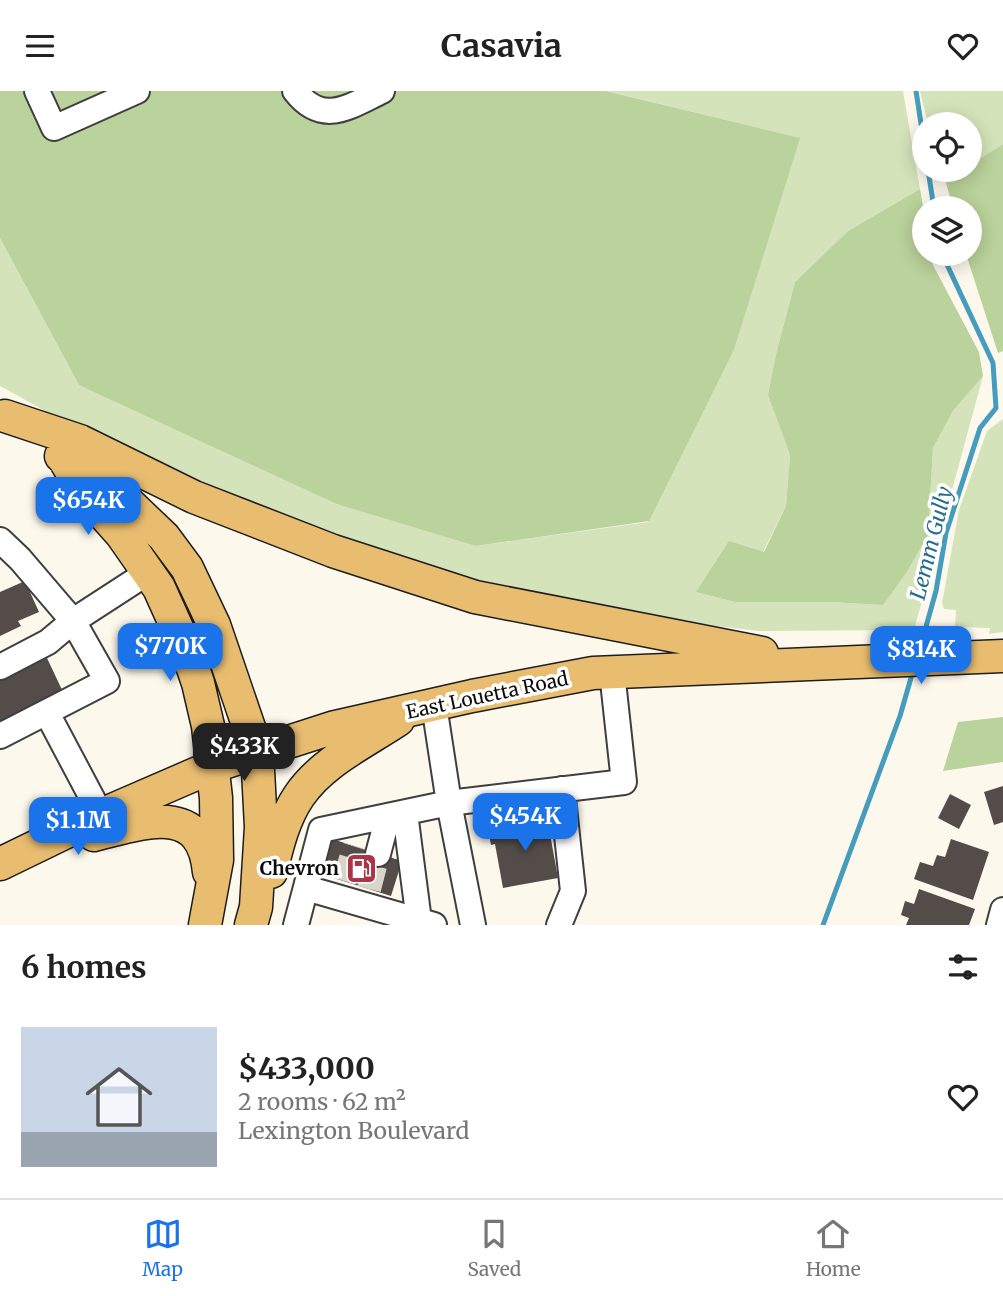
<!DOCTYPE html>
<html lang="en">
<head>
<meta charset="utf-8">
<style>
  body { margin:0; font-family:Merriweather,serif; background:#f6f6f6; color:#222; height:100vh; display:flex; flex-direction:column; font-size:26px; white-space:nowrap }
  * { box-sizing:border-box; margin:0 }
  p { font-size:23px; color:#767676 }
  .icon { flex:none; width:38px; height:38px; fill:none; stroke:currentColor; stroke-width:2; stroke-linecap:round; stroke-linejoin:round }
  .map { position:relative; height:834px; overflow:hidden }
  .sheet { display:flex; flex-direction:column; background:#fff; flex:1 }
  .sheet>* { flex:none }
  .fabs { position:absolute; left:912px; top:21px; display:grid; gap:14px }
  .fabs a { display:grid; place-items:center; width:70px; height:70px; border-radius:50%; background:#fff; box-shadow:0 4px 18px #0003; font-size:35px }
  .price { position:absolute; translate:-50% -60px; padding:0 16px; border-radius:14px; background:#1a73e8; color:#fff; font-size:23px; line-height:46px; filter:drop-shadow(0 2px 4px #0008) }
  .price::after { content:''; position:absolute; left:50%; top:42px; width:21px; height:16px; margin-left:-10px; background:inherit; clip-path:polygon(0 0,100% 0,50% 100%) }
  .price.on { background:#222; color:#fff }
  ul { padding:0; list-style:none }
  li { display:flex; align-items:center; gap:21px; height:175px; padding:0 21px }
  li span { display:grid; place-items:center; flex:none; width:196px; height:140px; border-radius:0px; color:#555 }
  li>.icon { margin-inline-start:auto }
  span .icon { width:84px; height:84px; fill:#fffc; stroke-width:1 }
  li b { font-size:30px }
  h2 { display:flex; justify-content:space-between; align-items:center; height:84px; padding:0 21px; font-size:30px }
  header { display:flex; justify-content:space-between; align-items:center; height:91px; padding:0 21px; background:#fff; font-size:32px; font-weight:700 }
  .tabs { display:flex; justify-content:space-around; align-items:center; height:98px; border-top:2px solid #e0e0e0; background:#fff; font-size:19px; color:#767676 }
  .tabs a { display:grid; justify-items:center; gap:4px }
  .tabs .on { color:#1a73e8 }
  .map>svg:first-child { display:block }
</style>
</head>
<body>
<header><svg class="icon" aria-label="menu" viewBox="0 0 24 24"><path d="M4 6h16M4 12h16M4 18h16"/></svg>Casavia<svg class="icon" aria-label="heart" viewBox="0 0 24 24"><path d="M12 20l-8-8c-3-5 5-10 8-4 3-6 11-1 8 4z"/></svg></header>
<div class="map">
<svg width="1003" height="834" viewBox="0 0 1003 834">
  <rect width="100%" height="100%" fill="#fdf8ec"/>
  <path fill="#d4e3ba" d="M607 0H903L920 98 848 140 795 191 776 263 768 304 790 364 786 415 763 461 696 501 735 511H831L883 514 928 444 933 357 953 320 983 285 914 539 760 540 643 527 529 504 265 429 103 352 0 295V147L79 294 476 455 648 431 734 259 799 47Z
    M920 0H1003V53L970 74V33H928Z
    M1003 328V541L989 543 990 537 955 536 956 519 944 518 942 512 959 419 987 340Z"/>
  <path fill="#bad29b" d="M0 0H606L800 47 734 259 649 430 476 455 337 413 79 294 0 147Z
    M1003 53V260L998 262 966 163H970V117H953L945 88 961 79H970V74Z
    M920 98 924 121V163H931L933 174 979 261 983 285 953 320 933 357 928 444 906 482 883 514 831 511H735L696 501 729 450 764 461 786 415 790 364 768 304 776 263 795 191 848 140Z
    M1003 626V671L943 680 958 631Z"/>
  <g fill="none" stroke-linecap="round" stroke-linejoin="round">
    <path stroke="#469cbd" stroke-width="5" d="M916 0 924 52
      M928 79 934 117
      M920 557 936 500 946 442 980 337 996 317 993 272 942 163
      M823 834 900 625 913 580"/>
  </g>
  <path fill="#534c49" d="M25 490 39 521 18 530 21 535 0 545V501Z
    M47 567 63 601 0 630V589Z
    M1003 695V731L994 734 984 701Z
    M950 703 971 714 959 738 938 727Z
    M552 726 555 742 550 743 558 787 503 797 495 753 491 754 488 738 504 735 505 740 536 734 535 729Z
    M332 748 402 770 391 805 321 783Z
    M951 748 989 761 973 809 914 788 920 771 933 775 937 764 945 766Z
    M919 798 975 818 969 834H906L909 827 901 824 905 810 914 813Z"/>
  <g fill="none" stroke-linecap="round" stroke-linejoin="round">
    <path stroke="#d9d5ca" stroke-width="24" stroke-dasharray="24 12" stroke-linecap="butt" d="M344 790 355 755
      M369 798 378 763"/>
    <defs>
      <path id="minor" d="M37 0 54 37 137 0
        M295 0C323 36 350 15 382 0
        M0 449 20 468 73 530 107 590 0 645
        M0 576 48 551 73 530 147 482
        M47 622 101 724
        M405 722 419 830
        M378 763 388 725
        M306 797 434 834
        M296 834 321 739 449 712 434 614
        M473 834 449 712 624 691 612 581
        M559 834 573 800 562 698
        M999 834 1003 819"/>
      <path id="major" d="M5 325 80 350 194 406 333 460 475 506 762 562
        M61 365 99 384 164 446 187 477 214 534 257 660 261 736 256 816 251 834
        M63 366 83 400 122 444 159 497 186 557 198 592 208 635 216 707 217 769 205 834
        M94 744C142 732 202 709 209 781
        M0 773 101 724 214 675 335 636 472 605 593 582 1003 565
        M271 781C277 755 284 727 299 705 322 671 365 651 398 629"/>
    </defs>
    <use href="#minor" stroke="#3f3f3f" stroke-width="28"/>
    <use href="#major" stroke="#1d1d1d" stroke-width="35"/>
    <use href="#minor" stroke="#fff" stroke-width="24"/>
    <use href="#major" stroke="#e9bd70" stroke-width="32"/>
  </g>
  <defs>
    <symbol id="fuel-square" viewBox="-11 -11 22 22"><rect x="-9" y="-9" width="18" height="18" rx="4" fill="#ab3448" stroke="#fff"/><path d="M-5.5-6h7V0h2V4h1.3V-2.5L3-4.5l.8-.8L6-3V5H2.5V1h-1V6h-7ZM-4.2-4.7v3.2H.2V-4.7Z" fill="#fff"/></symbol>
  </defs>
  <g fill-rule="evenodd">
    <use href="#fuel-square" x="344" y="760" width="35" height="35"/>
  </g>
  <g text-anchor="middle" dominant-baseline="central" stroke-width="7" stroke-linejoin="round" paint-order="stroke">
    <g font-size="19" fill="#0c0c0c" stroke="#fff">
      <text transform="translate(487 604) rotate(-12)">East Louetta Road</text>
    </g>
    <g font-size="19" font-weight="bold" fill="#0c0c0c" stroke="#fff" text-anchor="end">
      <text x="339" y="777">Chevron</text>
    </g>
    <g font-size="21" font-style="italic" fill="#246d8e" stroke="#fff">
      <text transform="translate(931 452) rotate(-76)">Lemm Gully</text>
    </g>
  </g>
</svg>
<div class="fabs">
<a><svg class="icon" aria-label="locate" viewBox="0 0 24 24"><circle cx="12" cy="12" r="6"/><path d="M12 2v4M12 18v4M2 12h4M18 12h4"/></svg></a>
<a><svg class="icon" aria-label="layers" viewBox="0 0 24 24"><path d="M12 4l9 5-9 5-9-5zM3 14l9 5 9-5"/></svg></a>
</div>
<b class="price" style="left:88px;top:446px">$654K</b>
<b class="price" style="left:170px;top:592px">$770K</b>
<b class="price" style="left:921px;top:595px">$814K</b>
<b class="price on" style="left:244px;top:692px">$433K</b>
<b class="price" style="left:525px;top:762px">$454K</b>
<b class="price" style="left:78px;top:766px">$1.1M</b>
</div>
<section class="sheet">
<h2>6 homes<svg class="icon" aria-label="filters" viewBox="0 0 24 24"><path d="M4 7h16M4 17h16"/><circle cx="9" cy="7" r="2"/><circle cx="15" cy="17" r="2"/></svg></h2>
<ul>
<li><span style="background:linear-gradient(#c9d6e8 75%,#9aa5b1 0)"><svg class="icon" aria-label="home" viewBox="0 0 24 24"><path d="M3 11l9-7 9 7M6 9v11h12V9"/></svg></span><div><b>$433,000</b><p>2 rooms · 62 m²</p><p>Lexington Boulevard</p></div><svg class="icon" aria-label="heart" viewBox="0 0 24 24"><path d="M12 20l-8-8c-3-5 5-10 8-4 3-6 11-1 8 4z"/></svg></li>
</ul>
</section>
<nav class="tabs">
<a class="on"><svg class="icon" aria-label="map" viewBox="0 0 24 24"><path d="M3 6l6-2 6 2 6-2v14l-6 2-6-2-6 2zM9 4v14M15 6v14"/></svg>Map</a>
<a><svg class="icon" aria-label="saved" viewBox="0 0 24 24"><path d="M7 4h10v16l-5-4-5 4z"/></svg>Saved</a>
<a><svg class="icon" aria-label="home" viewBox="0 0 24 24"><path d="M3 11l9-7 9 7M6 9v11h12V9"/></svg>Home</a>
</nav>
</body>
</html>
